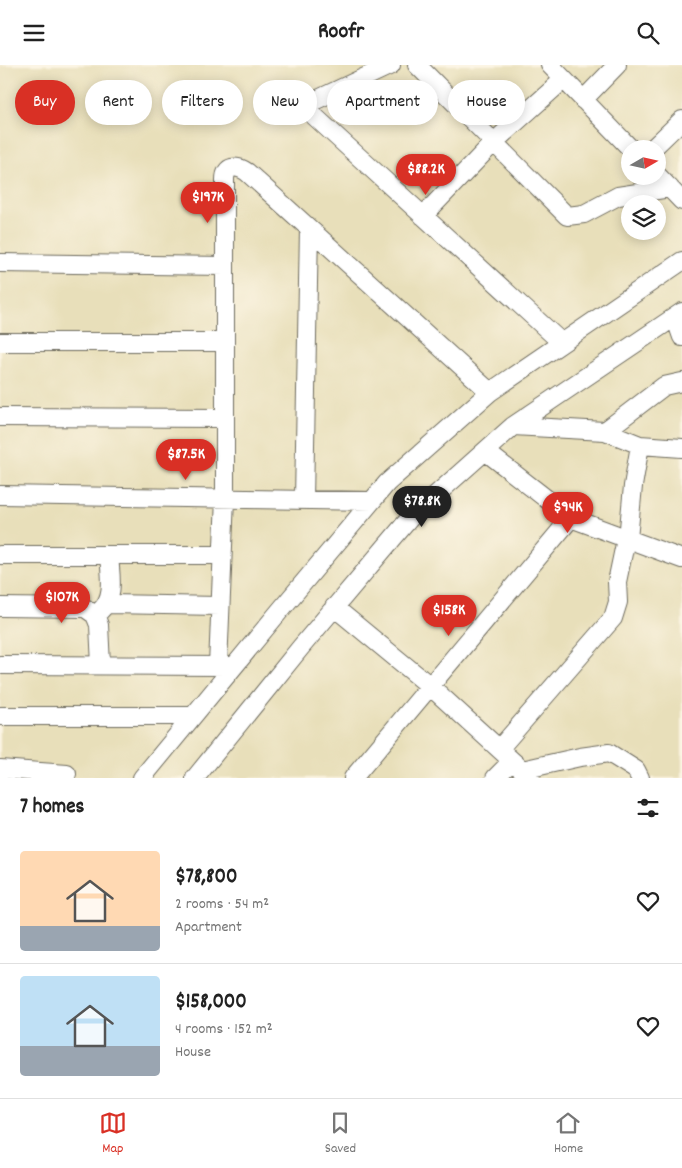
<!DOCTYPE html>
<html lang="en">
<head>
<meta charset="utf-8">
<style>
  body { margin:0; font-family:Dekko,sans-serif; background:#f6f6f6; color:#222; height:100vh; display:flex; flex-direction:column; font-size:19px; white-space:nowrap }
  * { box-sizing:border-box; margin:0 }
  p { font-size:16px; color:#767676 }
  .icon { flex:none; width:28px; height:28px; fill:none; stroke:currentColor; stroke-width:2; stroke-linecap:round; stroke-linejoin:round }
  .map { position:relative; height:713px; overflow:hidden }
  .side { display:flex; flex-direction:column; background:#fff; flex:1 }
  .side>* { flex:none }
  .guide { position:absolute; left:15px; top:15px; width:652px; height:45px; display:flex; gap:10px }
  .needle { width:32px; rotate:81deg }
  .buttons { position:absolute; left:621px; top:75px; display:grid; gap:10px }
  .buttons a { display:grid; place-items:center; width:45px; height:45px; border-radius:50%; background:#fff; box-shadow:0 2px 12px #0003; font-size:25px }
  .price { position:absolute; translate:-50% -42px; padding:0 11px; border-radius:18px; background:#d93025; color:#fff; font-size:16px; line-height:32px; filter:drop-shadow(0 1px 2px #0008) }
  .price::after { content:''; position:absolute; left:50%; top:30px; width:15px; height:11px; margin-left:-8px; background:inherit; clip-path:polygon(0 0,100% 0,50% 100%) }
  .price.current { background:#222; color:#fff }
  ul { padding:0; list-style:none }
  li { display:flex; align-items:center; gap:15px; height:125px; padding:0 20px }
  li+li { border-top:1px solid #e0e0e0 }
  li span { display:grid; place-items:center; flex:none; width:140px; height:100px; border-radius:5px; color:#555 }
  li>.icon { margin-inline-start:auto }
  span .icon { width:60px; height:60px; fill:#fffc; stroke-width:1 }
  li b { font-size:21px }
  h2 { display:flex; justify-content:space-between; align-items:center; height:60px; padding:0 20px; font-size:21px }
  .chip { padding:0 18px; border-radius:22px; background:#fff; box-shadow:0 2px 12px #0003; font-size:18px; line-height:45px }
  .chip.current { background:#d93025; color:#fff }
  header { display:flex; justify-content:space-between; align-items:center; height:65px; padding:0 20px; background:#fff; font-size:22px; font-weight:800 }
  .dock { display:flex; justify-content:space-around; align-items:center; height:70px; border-top:1px solid #e0e0e0; background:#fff; font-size:14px; color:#767676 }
  .dock a { display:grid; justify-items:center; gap:2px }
  .dock .current { color:#d93025 }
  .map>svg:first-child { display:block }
</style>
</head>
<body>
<header><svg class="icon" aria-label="menu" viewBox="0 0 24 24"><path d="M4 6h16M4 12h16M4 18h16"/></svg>Roofr<svg class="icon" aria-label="search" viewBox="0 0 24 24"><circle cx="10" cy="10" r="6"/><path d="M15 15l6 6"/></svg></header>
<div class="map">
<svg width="682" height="713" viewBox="0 0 682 713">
  <rect width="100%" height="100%" fill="#fcf5e5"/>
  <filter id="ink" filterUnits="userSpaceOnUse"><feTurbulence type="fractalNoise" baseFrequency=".02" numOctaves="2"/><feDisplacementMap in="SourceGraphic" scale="10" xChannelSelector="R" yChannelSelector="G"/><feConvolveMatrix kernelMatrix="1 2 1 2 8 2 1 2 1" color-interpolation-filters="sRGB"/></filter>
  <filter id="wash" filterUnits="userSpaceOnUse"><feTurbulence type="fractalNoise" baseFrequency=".0096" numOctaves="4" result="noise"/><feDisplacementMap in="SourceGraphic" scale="20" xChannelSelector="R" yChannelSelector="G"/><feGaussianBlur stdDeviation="1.12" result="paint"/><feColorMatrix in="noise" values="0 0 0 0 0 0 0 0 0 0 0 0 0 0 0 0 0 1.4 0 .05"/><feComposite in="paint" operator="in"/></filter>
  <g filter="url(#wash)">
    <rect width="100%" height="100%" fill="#e8dfba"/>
  </g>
  <g filter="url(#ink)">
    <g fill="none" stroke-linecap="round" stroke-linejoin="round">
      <defs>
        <path id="minor" d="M391 0 314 36 310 43 312 49 562 278
          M417 0 567 151 584 149 618 131 670 123
          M550 0 631 84
          M583 35 617 0
          M652 84 682 55
          M658 111 682 136
          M423 151 494 77 563 15
          M0 198 225 201
          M675 252 682 272
          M0 277H225
          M0 352 225 353
          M513 361 605 366 640 380 682 383
          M605 366 664 321 682 317
          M485 386 571 453 682 494
          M0 430 372 436
          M304 435 309 163
          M628 474 633 421 640 380
          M0 490H222
          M108 539 220 541
          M0 542 85 543 95 550 99 560 101 600
          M334 542 430 621 531 713
          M100 546C116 532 110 509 109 490
          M0 600 229 601
          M218 601 225 433V115C225 100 237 100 247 107L490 327
          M0 651H193
          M499 684 613 553 618 537 617 517 626 474
          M0 704 67 709
          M522 705 580 692 609 688 636 705 640 713
          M142 713 278 548 387 418 490 327 682 196
          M195 713 301 582 410 453 513 361 682 247
          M353 713 571 453
          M495 713 512 696"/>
      </defs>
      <use href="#minor" stroke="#6d6a5d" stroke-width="20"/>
      <use href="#minor" stroke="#fff" stroke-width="18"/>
    </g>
  </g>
</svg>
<div class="buttons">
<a><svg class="needle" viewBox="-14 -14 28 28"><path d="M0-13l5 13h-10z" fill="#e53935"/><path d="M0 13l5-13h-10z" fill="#767676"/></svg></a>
<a><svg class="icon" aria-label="layers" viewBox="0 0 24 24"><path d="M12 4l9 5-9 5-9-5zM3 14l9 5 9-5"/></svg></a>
</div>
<b class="price" style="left:426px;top:131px">$88.2K</b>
<b class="price" style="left:208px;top:159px">$197K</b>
<b class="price" style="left:186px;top:416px">$87.5K</b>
<b class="price current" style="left:422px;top:463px">$78.8K</b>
<b class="price" style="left:568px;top:469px">$94K</b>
<b class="price" style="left:62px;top:559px">$107K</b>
<b class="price" style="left:449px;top:572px">$158K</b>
<div class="guide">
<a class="chip current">Buy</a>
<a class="chip">Rent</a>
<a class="chip">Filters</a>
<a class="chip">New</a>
<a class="chip">Apartment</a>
<a class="chip">House</a>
</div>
</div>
<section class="side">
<h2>7 homes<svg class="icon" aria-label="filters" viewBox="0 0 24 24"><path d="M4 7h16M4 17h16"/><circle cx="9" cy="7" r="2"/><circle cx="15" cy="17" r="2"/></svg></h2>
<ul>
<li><span style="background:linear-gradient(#ffd9b3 75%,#9aa5b1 0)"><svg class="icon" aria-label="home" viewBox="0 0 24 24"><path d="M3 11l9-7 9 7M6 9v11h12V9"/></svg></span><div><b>$78,800</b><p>2 rooms · 54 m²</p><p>Apartment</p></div><svg class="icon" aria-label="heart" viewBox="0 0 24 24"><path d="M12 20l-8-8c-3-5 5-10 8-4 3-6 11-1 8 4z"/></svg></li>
<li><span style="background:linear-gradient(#bfe0f5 70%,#9aa5b1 0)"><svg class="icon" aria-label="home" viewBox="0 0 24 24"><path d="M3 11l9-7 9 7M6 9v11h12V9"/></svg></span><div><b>$158,000</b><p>4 rooms · 152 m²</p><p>House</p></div><svg class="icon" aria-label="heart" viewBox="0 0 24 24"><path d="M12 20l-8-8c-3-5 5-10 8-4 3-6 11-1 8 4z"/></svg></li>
</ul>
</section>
<nav class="dock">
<a class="current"><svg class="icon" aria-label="map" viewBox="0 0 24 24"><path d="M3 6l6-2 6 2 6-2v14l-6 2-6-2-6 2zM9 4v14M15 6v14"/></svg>Map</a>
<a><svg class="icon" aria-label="saved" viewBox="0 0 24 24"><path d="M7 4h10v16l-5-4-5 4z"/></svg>Saved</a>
<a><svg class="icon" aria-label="home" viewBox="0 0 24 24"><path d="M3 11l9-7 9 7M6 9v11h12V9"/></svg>Home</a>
</nav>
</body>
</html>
